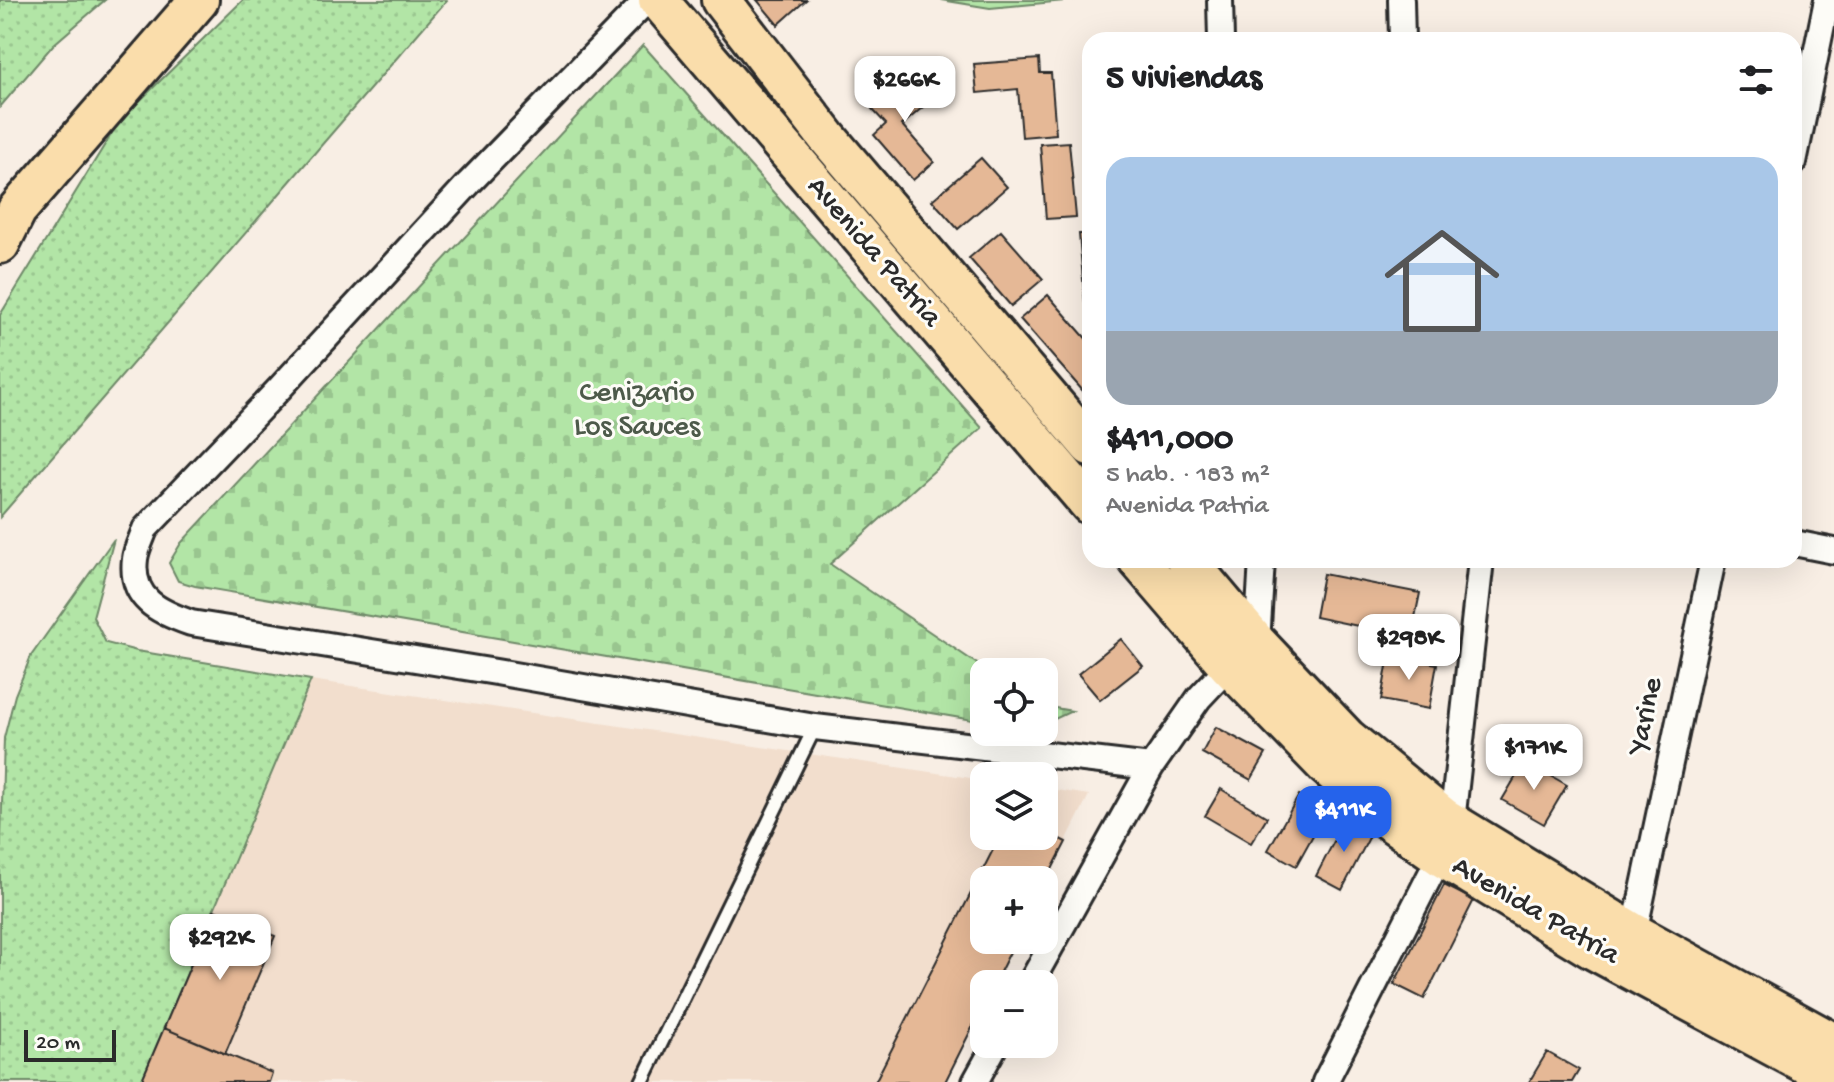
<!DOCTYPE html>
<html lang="es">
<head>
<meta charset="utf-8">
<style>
  body { margin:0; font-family:"Gochi Hand",sans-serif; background:#f6f6f6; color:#202124; height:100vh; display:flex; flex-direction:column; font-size:30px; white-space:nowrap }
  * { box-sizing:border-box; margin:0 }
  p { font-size:26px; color:#757577 }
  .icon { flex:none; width:44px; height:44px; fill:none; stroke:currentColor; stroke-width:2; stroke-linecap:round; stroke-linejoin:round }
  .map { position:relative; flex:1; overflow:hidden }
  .panel { position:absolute; left:1082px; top:32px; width:720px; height:536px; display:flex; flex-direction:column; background:#fff; border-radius:24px; box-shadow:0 8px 32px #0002 }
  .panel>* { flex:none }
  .fabs { position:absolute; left:970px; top:658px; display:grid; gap:16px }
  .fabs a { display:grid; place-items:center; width:88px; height:88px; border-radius:16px; background:#fff; box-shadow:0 8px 32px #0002; font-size:40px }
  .scale { position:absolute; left:24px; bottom:20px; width:92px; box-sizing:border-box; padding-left:8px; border:4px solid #2b2b2b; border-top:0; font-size:22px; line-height:28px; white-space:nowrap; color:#2b2b2b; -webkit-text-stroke:6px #fdfcf7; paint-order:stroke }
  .price { position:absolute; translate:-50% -68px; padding:0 18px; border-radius:16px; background:#fff; color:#222; font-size:26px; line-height:52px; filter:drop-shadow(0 2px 4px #0008) }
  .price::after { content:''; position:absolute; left:50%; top:48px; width:24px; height:18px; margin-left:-12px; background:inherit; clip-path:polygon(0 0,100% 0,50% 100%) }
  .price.selected { background:#2563eb; color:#fff }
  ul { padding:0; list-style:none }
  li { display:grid; align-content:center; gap:16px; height:424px; padding:0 24px }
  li+li { border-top:2px solid #e0e0e0 }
  li span { display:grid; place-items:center; height:248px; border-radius:24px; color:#555 }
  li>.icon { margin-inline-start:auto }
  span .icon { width:144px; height:144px; fill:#fffc; stroke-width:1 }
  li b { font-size:34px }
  h2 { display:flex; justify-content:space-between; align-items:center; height:96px; padding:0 24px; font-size:34px }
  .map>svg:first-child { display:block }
</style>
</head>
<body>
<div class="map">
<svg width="1834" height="1082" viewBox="0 0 1834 1082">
  <defs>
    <pattern id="grass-dots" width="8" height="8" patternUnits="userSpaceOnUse" patternTransform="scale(2)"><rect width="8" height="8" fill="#b2e5a6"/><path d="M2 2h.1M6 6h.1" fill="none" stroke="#99c58f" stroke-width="1.8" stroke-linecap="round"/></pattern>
    <pattern id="cemetery-stones" width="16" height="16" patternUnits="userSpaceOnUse" patternTransform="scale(2)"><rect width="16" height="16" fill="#b2e5a6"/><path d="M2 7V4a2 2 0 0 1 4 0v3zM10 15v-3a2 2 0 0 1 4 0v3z" fill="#99c58f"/></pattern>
  </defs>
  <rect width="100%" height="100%" fill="#f8eee4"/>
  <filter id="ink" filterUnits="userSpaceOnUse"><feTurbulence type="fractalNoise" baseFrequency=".0125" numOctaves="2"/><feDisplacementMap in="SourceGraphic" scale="16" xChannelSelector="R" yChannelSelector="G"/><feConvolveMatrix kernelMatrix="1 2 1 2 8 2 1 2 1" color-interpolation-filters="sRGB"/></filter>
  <g filter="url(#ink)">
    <path fill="#f2decd" d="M311 680 984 780V836H1044V788L1089 795 1044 885V880H984V940H1016L994 984H984V1004L945 1082H141Z"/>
    <path fill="url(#grass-dots)" stroke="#6e8868" stroke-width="2" d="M0 0H105L53 45 0 107Z
      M243 0H447L0 517V315L120 120Z
      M114 539 93 617 106 643 137 651 311 680 141 1082H0V870L4 738 15 695 31 656Z"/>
    <path fill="url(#cemetery-stones)" stroke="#6e8868" stroke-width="2" d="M643 45 982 428 830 564 989 672H984V722L195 586 178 581 169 563 181 543Z
      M1044 706 1072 711 1044 724Z"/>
    <path fill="#b2e5a6" stroke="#6e8868" stroke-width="2" d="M941 0H1075L990 8Z"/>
    <path fill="#e5b896" stroke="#2b2b2b" stroke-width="2" d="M757 0H806L778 25Z
      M1039 59 1040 73H1051L1056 134 1022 137 1018 89 977 93 974 64Z
      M916 71 937 95 902 125 934 162 913 180 874 135 886 124 872 109Z
      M1069 142 1076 217 1046 219 1040 144Z
      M981 158 1007 187 958 229 932 200Z
      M1001 231 1043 279 1011 306 969 258Z
      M1079 234H1090V302L1085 303Z
      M1048 295 1090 343V399L1020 319Z
      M1323 574 1420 593 1411 637 1315 617Z
      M1121 639 1143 666 1100 700 1078 674Z
      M1389 655 1437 664 1429 709 1381 700Z
      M1216 727 1266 754 1251 780 1202 753Z
      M1525 761 1567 785 1544 824 1502 800Z
      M1221 789 1267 817 1251 843 1205 816Z
      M1299 795 1327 810 1296 866 1268 850Z
      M1346 818 1372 832 1342 890 1316 876Z
      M1044 831 1066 842 1044 885V880H984V940H1016L994 984H984V1004L945 1082H875L1000 836H1044Z
      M1444 885 1474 900 1424 999 1394 984Z
      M214 910 275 936 225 1054 164 1028Z
      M164 1028 272 1073 269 1082H141Z
      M1547 1052 1579 1070 1572 1082H1529Z"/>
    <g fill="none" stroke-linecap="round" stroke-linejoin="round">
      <defs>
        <path id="lane" d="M642 1082 815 727"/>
        <path id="street" d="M647 0 469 183 279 389 145 529C142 538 136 549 135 559 130 599 159 612 191 623L496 672 815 727 1151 767
          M1220 0 1221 40
          M1401 0 1402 40
          M1794 162 1827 0
          M1794 543 1834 551
          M1452 822 1481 560
          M1634 933 1713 560
          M1030 984 1151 767 1199 698 1229 666 1257 643 1262 560
          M975 1082 996 1044
          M1325 1082 1440 856"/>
        <path id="primary" d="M658 0 1090 505
          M721 0 827 137 1090 446
          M0 244 17 210 199 0
          M1138 560 1229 666 1327 767 1388 820 1440 856 1592 949 1834 1079
          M1187 560 1257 643 1347 738 1443 817 1634 933 1834 1043"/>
      </defs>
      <use href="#lane" stroke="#2b2b2b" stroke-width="18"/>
      <use href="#street" stroke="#2b2b2b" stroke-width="30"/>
      <use href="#primary" stroke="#2b2b2b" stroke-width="44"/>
      <use href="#lane" stroke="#fdfcf7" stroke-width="12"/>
      <use href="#street" stroke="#fdfcf7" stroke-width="24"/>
      <use href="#primary" stroke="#faddab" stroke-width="38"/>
    </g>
  </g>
  <g text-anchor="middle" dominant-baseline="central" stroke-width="6" stroke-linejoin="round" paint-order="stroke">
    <g font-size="30" fill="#2b2b2b" stroke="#fdfcf7">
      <text transform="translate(873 253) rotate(49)">Avenida Patria</text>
      <text transform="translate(1647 716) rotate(-78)">Yarine</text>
      <text transform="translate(1535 912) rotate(30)">Avenida Patria</text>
    </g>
    <g font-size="30" fill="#4d5a4a" stroke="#fdfcf7">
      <text x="637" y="394">Cenizario<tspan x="637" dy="34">Los Sauces</tspan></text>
    </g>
  </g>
</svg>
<div class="fabs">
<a><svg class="icon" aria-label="locate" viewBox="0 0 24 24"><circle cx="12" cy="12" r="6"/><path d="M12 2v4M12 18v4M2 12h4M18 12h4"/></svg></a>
<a><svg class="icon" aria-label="layers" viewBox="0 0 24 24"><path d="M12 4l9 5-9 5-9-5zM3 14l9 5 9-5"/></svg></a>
<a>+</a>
<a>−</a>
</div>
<div class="scale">20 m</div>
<b class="price" style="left:905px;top:124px">$266K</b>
<b class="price" style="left:1409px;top:682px">$298K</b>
<b class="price" style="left:1534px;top:792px">$171K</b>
<b class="price selected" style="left:1344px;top:854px">$411K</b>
<b class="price" style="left:220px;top:982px">$292K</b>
<section class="panel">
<h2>5 viviendas<svg class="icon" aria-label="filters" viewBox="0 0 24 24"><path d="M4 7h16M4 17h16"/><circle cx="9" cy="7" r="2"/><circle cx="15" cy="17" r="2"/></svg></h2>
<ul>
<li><span style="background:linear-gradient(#a9c7e8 70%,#9aa5b1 0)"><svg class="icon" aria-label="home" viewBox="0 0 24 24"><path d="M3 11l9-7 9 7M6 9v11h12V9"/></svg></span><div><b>$411,000</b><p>5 hab. · 183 m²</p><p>Avenida Patria</p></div></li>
</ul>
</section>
</div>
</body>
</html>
